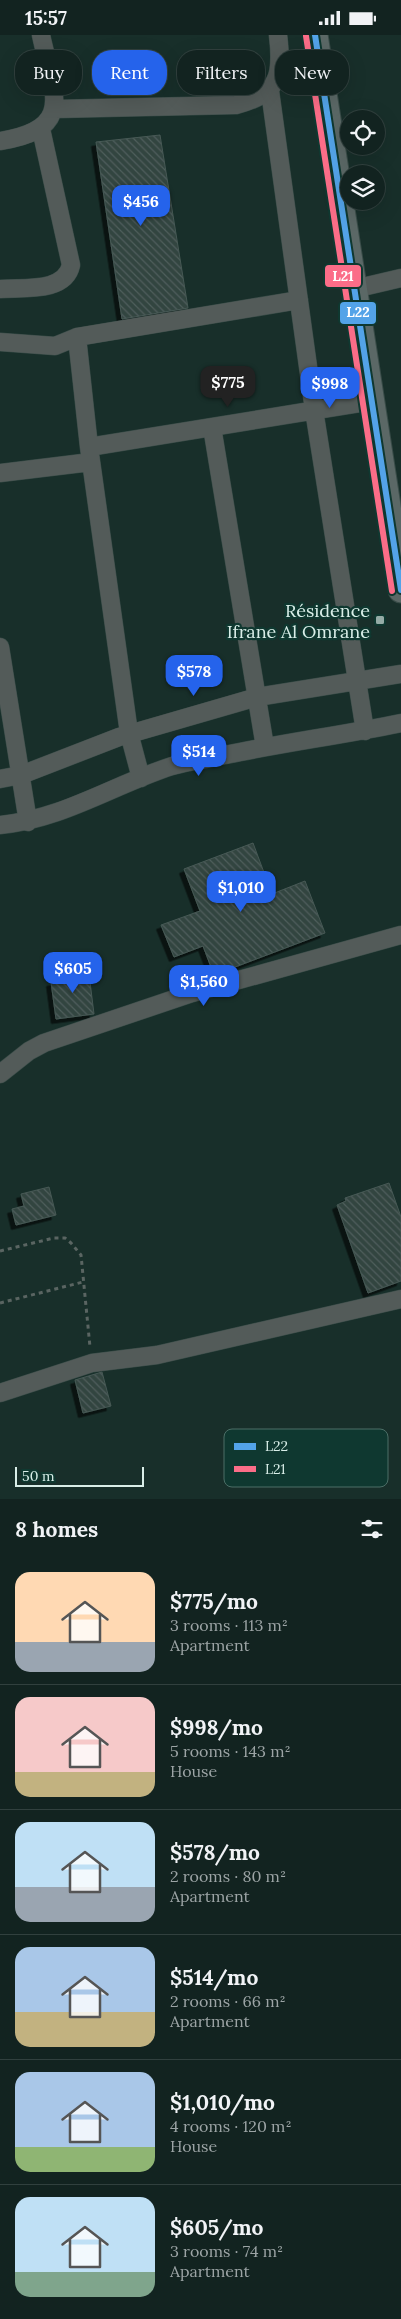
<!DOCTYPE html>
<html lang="en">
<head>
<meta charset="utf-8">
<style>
  body { margin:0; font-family:Lora,serif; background:#1f2f2d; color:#f1f3f6; height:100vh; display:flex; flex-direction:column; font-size:19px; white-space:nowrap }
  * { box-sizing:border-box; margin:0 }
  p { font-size:16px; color:#9ca4a5 }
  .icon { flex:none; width:28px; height:28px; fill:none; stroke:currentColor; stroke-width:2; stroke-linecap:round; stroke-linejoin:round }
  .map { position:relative; height:1464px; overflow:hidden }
  .details { display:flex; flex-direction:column; background:#122320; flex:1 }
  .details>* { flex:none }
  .hud { position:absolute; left:15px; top:15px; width:371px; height:45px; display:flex; gap:10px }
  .buttons { position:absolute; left:340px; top:75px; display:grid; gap:10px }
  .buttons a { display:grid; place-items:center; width:45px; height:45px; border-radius:50%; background:#122320; box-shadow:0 5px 20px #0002,0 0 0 1px #31403e; font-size:25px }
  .scale { position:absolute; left:15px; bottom:12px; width:129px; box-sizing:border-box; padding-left:5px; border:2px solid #d9eee8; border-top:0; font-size:14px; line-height:18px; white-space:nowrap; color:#d9eee8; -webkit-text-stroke:4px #0f3830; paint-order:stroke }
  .price { position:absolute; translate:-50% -42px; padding:0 11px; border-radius:10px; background:#2563eb; color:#fff; font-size:16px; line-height:32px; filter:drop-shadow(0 1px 2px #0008) }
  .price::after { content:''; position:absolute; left:50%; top:30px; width:15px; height:11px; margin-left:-8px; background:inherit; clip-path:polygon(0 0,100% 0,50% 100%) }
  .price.active { background:#222; color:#fff }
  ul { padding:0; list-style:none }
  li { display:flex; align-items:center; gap:15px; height:125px; padding:0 15px }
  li+li { border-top:1px solid #31403e }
  li span { display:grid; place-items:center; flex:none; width:140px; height:100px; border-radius:15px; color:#555 }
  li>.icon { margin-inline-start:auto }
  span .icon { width:60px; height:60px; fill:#fffc; stroke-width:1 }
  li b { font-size:21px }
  h2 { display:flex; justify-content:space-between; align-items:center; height:60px; padding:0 15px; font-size:21px }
  .pill { padding:0 18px; border-radius:20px; background:#122320; box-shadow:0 5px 20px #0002,0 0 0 1px #31403e; font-size:18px; line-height:45px }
  .pill.active { background:#2563eb; color:#fff }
  .status { display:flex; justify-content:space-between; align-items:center; height:35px; padding:0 25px; background:#122320; direction:ltr }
  .status svg { height:14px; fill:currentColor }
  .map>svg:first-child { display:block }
</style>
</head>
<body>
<div class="status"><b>15:57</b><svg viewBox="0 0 49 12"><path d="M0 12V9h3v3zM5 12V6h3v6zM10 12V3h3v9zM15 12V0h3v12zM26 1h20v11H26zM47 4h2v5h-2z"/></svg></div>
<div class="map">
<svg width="401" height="1464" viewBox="0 0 401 1464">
  <defs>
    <pattern id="building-back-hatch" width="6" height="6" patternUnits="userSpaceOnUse" patternTransform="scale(1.25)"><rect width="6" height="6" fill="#324440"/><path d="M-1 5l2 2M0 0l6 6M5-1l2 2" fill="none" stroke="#4f5f5c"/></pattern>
    <filter id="shadow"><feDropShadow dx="-4.5" dy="4.5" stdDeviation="0" flood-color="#0009"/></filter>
  </defs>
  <rect width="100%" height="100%" fill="#182f2a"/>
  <path fill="url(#building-back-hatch)" stroke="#475955" filter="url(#shadow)" d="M160 100 188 273 122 284 96 107Z
    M253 808 272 859 305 846 325 898 214 940 203 911 174 922 161 890 200 876 184 834Z
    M88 931 94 979 56 984 51 947 65 945 63 934Z
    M389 1148 401 1182V1246L368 1258 337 1170 346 1166 345 1163Z
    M49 1152 56 1180 16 1190 12 1174 24 1171 21 1159Z
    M102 1337 111 1371 83 1378 75 1345Z"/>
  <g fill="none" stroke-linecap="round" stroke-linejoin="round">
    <defs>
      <path id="minor" d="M270 56 314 375 365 696
        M55 74 236 70C279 59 283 41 278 0
        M0 106C77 94 53 57 41 0
        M0 254C23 252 65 258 71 230L41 94
        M354 254 401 243
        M77 302 89 412 129 698 141 743
        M0 307 55 311 77 302 299 265
        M212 392 265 712
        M89 412 372 366
        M0 438 91 427
        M0 612 28 787
        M0 744 21 740 119 702 257 662 401 639
        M0 790C63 784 113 750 172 731 189 726 207 724 225 720 283 708 342 700 401 688
        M0 1039 29 1016 44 1008 192 958 401 900
        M0 1358 92 1328 157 1320 401 1264"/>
      <path id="highway" d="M315 0 401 555"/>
    </defs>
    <use href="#minor" stroke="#394c48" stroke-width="19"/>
    <use href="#highway" stroke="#394c48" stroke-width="27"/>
    <path stroke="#5a6562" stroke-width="3" stroke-dasharray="4 4" stroke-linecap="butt" d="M0 1216 54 1203H65L71 1208 81 1220 90 1312
      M0 1268 83 1247"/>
    <use href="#minor" stroke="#535b59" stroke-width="18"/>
    <use href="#highway" stroke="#5b6866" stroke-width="25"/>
    <defs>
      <path id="bus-1" d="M315 0 401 555"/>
      <path id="bus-2" d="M306 1 392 556"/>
    </defs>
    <use href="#bus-1" stroke="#0f3830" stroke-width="10"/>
    <use href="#bus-2" stroke="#0f3830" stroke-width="10"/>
    <use href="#bus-1" stroke="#53a3e8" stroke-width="6"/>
    <use href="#bus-2" stroke="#fb6d88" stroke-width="6"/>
  </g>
  <rect fill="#95aba6" stroke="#0f3830" stroke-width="2" x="375" y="580" width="10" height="10" rx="2.5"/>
  <g text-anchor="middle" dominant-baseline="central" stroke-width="4.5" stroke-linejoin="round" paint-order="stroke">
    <g font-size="18" fill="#d9eee8" stroke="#0f3830" text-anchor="end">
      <text x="370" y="575">Résidence<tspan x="370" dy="21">Ifrane Al Omrane</tspan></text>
    </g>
  </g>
  <rect x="224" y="1394" width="164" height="58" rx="8" fill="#0f3830" stroke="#4c6f67" stroke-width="1"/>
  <rect x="234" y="1408" width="22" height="7" fill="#53a3e8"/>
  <rect x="234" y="1431" width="22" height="6" fill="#fb6d88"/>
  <g font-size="14" fill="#d9eee8">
    <text x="265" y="1416">L22</text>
    <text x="265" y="1439">L21</text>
  </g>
  <g stroke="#0f3830" stroke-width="2">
    <rect x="324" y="229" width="38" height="24" rx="5" fill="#fb6d88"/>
    <rect x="339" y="266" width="38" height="24" rx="5" fill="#53a3e8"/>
  </g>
  <g font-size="14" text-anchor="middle" font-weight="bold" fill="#fff">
    <text x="343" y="246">L21</text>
    <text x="358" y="282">L22</text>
  </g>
</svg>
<div class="buttons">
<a><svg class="icon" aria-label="locate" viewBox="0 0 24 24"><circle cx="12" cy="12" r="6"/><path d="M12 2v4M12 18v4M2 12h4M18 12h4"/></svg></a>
<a><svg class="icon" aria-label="layers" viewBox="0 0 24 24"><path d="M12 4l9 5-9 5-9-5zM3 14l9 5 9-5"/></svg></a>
</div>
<div class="scale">50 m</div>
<b class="price" style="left:141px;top:192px">$456</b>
<b class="price active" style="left:228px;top:373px">$775</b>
<b class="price" style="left:330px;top:374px">$998</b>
<b class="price" style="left:194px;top:662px">$578</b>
<b class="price" style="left:199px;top:742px">$514</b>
<b class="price" style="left:241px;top:878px">$1,010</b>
<b class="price" style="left:73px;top:959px">$605</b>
<b class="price" style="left:204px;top:972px">$1,560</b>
<div class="hud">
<a class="pill">Buy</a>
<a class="pill active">Rent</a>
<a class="pill">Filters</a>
<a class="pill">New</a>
</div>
</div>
<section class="details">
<h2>8 homes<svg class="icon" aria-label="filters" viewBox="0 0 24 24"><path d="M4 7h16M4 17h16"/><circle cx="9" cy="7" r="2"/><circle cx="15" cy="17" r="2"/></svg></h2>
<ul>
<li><span style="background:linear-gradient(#ffd9b3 70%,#9aa5b1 0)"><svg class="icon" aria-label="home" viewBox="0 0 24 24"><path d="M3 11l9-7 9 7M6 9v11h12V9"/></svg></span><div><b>$775/mo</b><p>3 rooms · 113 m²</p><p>Apartment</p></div></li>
<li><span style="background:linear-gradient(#f6c9c9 75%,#c2b280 0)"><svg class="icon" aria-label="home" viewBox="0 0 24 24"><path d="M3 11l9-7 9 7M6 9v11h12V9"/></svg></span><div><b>$998/mo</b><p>5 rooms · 143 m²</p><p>House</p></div></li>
<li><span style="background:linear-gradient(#bfe0f5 65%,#9aa5b1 0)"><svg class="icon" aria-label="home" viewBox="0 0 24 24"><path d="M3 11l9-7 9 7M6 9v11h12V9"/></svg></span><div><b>$578/mo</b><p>2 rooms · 80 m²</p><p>Apartment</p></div></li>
<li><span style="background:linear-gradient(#a9c7e8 65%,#c2b280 0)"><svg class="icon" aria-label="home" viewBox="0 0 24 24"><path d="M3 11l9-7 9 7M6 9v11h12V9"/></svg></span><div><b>$514/mo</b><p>2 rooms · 66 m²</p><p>Apartment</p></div></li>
<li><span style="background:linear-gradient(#a9c7e8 75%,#8fb573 0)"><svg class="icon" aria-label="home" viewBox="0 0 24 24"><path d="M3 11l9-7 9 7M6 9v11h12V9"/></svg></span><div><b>$1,010/mo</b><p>4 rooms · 120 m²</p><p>House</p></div></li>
<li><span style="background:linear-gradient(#bfe0f5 75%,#7fa58c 0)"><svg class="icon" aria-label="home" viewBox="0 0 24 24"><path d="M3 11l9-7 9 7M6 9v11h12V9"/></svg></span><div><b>$605/mo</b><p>3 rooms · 74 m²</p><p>Apartment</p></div></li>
</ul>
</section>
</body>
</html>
